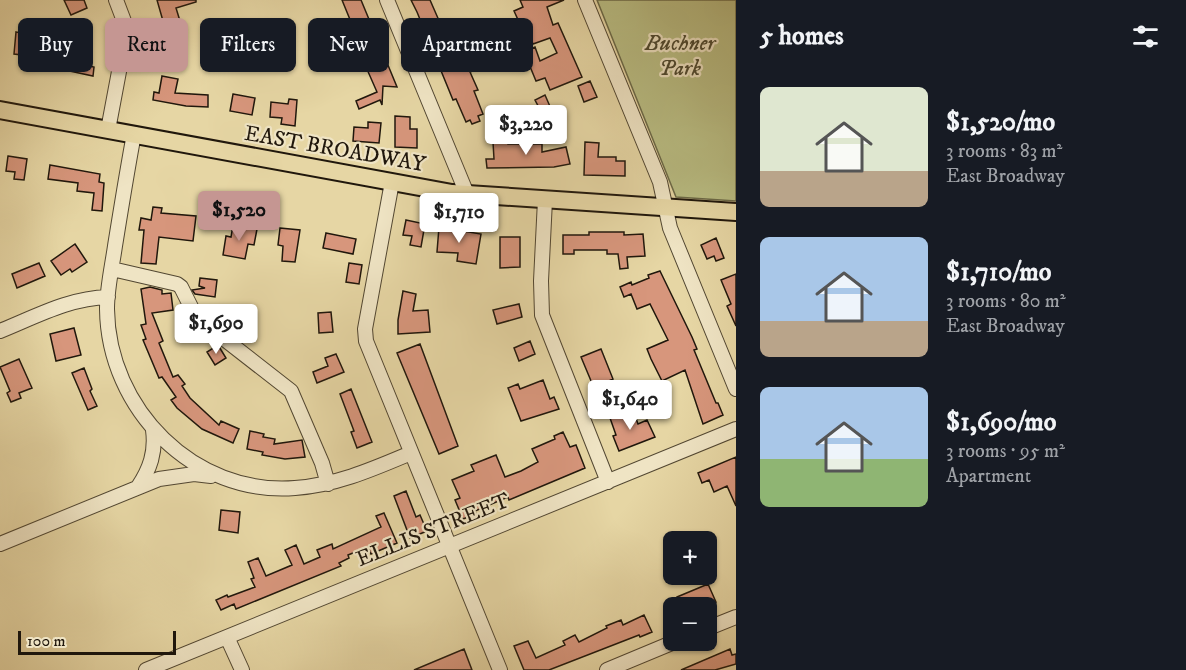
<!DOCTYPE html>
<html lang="en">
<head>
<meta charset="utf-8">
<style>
  body { margin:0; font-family:"IM FELL DW Pica",serif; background:#20242c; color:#f1f3f6; height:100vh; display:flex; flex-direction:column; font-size:22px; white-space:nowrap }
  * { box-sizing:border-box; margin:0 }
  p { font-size:20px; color:#9ea1a6 }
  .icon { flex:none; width:33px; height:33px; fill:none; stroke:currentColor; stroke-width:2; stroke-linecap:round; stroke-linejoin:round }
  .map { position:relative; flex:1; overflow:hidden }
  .details { display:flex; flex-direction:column; background:#171b24; width:450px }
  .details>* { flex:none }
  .guide { position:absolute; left:18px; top:18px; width:570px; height:54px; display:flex; gap:12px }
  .tools { position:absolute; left:663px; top:531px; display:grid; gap:12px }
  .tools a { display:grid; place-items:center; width:54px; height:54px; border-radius:9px; background:#171b24; box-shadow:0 2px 4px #0004; font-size:30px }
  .scale { position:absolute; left:18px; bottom:15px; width:158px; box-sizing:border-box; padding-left:6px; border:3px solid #20170c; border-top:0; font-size:16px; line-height:21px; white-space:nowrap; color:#20170c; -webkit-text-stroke:4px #efe4c4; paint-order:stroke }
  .price { position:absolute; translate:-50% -51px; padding:0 14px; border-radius:6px; background:#fff; color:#222; font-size:20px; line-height:39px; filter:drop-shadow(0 2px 3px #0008) }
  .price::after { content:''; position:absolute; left:50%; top:36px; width:18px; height:14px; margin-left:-9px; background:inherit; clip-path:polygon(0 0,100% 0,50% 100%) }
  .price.current { background:#c59692; color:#111 }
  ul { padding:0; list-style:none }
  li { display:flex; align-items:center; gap:18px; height:150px; padding:0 24px }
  li span { display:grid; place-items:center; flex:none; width:168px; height:120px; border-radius:9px; color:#555 }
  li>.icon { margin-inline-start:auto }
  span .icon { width:72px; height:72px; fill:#fffc; stroke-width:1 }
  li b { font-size:26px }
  h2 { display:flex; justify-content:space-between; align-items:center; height:72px; padding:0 24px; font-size:26px }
  .chip { padding:0 21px; border-radius:9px; background:#171b24; box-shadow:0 2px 4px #0004; font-size:21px; line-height:54px }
  .chip.current { background:#c59692; color:#111 }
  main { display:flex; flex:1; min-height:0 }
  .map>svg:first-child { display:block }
</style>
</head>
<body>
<main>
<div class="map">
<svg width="736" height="670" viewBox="0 0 736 670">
  <rect width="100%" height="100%" fill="#e6d6a4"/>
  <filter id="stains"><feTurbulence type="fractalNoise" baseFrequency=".00333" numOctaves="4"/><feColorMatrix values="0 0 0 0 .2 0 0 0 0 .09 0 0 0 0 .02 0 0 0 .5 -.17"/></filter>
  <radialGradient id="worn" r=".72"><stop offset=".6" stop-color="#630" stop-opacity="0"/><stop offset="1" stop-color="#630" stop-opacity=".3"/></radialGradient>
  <path fill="#b9bd83" stroke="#6c6a48" stroke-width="1.5" d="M597 0H736V201L676 197Z"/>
  <path fill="#d7967c" stroke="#20170c" stroke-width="1.5" d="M64 0H84L87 8 71 15Z
    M157 0H196V2L176 8 180 21 168 24 166 20 163 21Z
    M342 0H361L390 70 397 87 383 86 382 105 380 100 359 109 356 101 377 92 366 67 369 66Z
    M411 0H430L444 32 447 30 461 64 481 56 485 66 470 72 478 90 474 91 483 114 478 116 480 121 472 124 470 120 466 122 456 99 453 100 417 12Z
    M520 0H564L547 7 553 25 558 23 582 77 550 90 545 78 536 81 524 52 535 47 540 61 557 53 550 38 533 44 528 31 504 43 499 32 519 22 514 11 523 7Z
    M16 32 32 35 30 56 14 54Z
    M65 48 87 53 84 65 94 67 93 76 60 69Z
    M162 76 178 79 175 93 208 95V107L186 106 153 100 154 92 159 93Z
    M590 81 597 97 584 102 578 86Z
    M233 94 255 98 252 115 230 111Z
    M545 95 552 111 543 115 535 100Z
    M289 99 297 100 295 126 281 124 282 118 270 117 271 102 288 104Z
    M395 116 410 117V129H417V148L395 147Z
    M368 122 381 123 379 143 353 141 354 127 368 128Z
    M493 142H508V144H542V152L566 147 570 164 554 167 487 168 486 159H494Z
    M585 142 599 143 598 157H616V161H625V176L584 175Z
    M8 156 27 159 24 180 14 179 15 172 6 171Z
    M50 165 100 174 99 182 104 183 102 211 92 210 94 193 77 191 78 183 48 179Z
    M153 207 162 208 161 213 196 216 193 241 159 237 156 264 141 263 144 230H139L141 218 151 220Z
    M406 220 425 224 421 247 410 245 412 236 403 235Z
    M233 225 257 229 254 245 248 244 245 259 223 255 226 236 231 237Z
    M439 227 481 234 476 264 457 261 458 253 437 252Z
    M280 228 300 230 295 262 282 261 283 246 278 245Z
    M589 232H624V235L643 234 645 256 627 257 628 268 620 269 618 254H607V250H574V254H563V235H589Z
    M326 233 356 239 353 254 323 248Z
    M500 237H520V267L500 268Z
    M716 238 724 258 716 261 714 256 707 259 701 245Z
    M75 244 87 262 72 272 70 269 61 275 51 261Z
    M39 263 45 276 17 288 12 274Z
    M349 263 362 265 359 284 346 282Z
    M660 271 692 337 697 349 694 350 716 403H718L723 415 703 424 685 370 662 381 651 359 647 349 668 340 650 304 637 309 631 294 624 297 620 287 631 282 632 285 649 278 648 275Z
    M736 274V326L727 306 731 304 721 280Z
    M200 278 217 280 215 297 195 294 192 290 205 288 199 286Z
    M150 287 162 290V294L171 293 173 310 152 313 163 341 159 343 173 377 178 375 185 384 182 386 190 398 219 425 221 421 239 429 233 443 202 429 177 408 171 400 176 397 162 377 159 378 143 340 146 339 141 325 146 324 141 289Z
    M403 291 416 294 413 311 428 310 430 332 398 334V320Z
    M519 304 522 317 497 324 493 310Z
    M331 312 333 332 319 333 318 313Z
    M74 328 81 355 56 361 50 334Z
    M530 341 535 354 519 361 514 348Z
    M420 344 458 446 439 454 397 353Z
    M218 345 226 358 215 365 207 352Z
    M601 349 613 379 594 388 581 357Z
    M336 354 344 372 317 383 313 372 328 366 325 358Z
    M19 359 32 388 19 393 21 398 11 402 7 393 10 391 0 367Z
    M84 368 92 389 90 391 97 406 88 410 72 373Z
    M543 380 550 399 554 397 559 409 521 421 508 388 518 384 520 389Z
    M351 389 372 442 357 448 351 432 354 431 340 394Z
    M633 410 638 424 647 420 655 437 619 451 613 436 616 435 610 418Z
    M250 431 264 434 263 437 275 439 274 444 302 440 305 457 285 459 262 455 263 452 247 449Z
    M563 432 570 447 576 445 585 468 509 500 508 497 475 511 476 514 463 519 455 500 460 498 452 480 474 471 471 465 496 455 505 477 521 471 538 462 532 449 555 439 554 436Z
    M736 457V506L727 486 714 492 709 480 702 483 698 473Z
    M406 491 416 517 420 515 427 531 410 538 394 496Z
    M221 510 240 512 238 533 219 530Z
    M384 513 397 543 371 554 368 547 348 555 349 558 339 563 341 566 236 609 234 604 221 610 216 600 227 595 228 597 255 587 251 579 254 578 248 562 258 558 266 576 292 565 285 550 296 545 304 564 320 557 317 550 332 544 333 549 381 527 376 516Z
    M708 584 716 602 702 608H681L677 597Z
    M644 615 652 632 640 637 639 635 549 670H524L514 646 528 641 536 658 565 645 563 641 575 635 579 642 607 628 606 626 621 620 623 625Z
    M464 649 472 670H414Z
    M730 649 732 655 736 654V664L715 670H681Z"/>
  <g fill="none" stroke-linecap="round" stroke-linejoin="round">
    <defs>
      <path id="minor" d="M387 0 467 194
        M585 0 660 182 670 228 736 389
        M108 130 127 29 116 0
        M134 134C127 171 121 209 115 246 112 267 107 288 107 309 108 409 194 496 295 488 337 485 373 469 411 453
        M392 182 365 329 366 341 500 670
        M545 200 541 281 542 315 608 482
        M112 269 177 284 181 287 196 317 291 391 322 463 328 484
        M0 331C35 317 69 298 108 297
        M138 487C150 469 156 452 153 430
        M0 544 159 479 194 474 211 476
        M706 629 736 617
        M227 637 242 670
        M146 670 736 429
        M607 670 679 640"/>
      <path id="major" d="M0 110 452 193 736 212"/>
    </defs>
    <use href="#minor" stroke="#524732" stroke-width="16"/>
    <use href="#major" stroke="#20170c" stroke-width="20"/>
    <use href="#minor" stroke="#efe4c4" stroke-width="14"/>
    <use href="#major" stroke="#e6d6a4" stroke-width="16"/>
  </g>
  <g text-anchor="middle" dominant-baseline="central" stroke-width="4.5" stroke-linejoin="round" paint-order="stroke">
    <g font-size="22" font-style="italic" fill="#4e4930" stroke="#efe4c4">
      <text x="680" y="43">Buchner<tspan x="680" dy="25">Park</tspan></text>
    </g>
    <g font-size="22" fill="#20170c" stroke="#efe4c4">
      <text transform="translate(335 149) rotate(10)">EAST BROADWAY</text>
      <text transform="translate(433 530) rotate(-22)">ELLIS STREET</text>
    </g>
  </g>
  <rect width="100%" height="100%" filter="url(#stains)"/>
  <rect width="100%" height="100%" fill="url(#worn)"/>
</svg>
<div class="tools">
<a>+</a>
<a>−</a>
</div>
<div class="scale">100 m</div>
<b class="price" style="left:526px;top:156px">$3,220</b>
<b class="price current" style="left:239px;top:242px">$1,520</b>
<b class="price" style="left:459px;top:244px">$1,710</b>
<b class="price" style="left:216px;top:355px">$1,690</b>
<b class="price" style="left:630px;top:431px">$1,640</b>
<div class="guide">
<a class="chip">Buy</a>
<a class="chip current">Rent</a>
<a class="chip">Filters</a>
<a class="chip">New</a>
<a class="chip">Apartment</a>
</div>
</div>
<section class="details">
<h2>5 homes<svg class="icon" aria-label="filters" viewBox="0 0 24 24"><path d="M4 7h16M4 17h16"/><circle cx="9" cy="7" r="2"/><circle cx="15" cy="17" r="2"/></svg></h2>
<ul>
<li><span style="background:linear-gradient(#dfe7d0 70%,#b9a48a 0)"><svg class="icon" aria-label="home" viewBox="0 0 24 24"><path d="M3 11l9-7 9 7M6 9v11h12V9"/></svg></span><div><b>$1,520/mo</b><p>3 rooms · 83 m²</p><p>East Broadway</p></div></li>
<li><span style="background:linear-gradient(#a9c7e8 70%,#b9a48a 0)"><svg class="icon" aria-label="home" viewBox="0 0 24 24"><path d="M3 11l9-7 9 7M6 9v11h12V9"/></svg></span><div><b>$1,710/mo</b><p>3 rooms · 80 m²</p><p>East Broadway</p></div></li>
<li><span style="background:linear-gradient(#a9c7e8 60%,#8fb573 0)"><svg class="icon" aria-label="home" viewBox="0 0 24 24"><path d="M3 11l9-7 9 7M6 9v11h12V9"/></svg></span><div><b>$1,690/mo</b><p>3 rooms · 95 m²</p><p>Apartment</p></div></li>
</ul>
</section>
</main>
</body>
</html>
